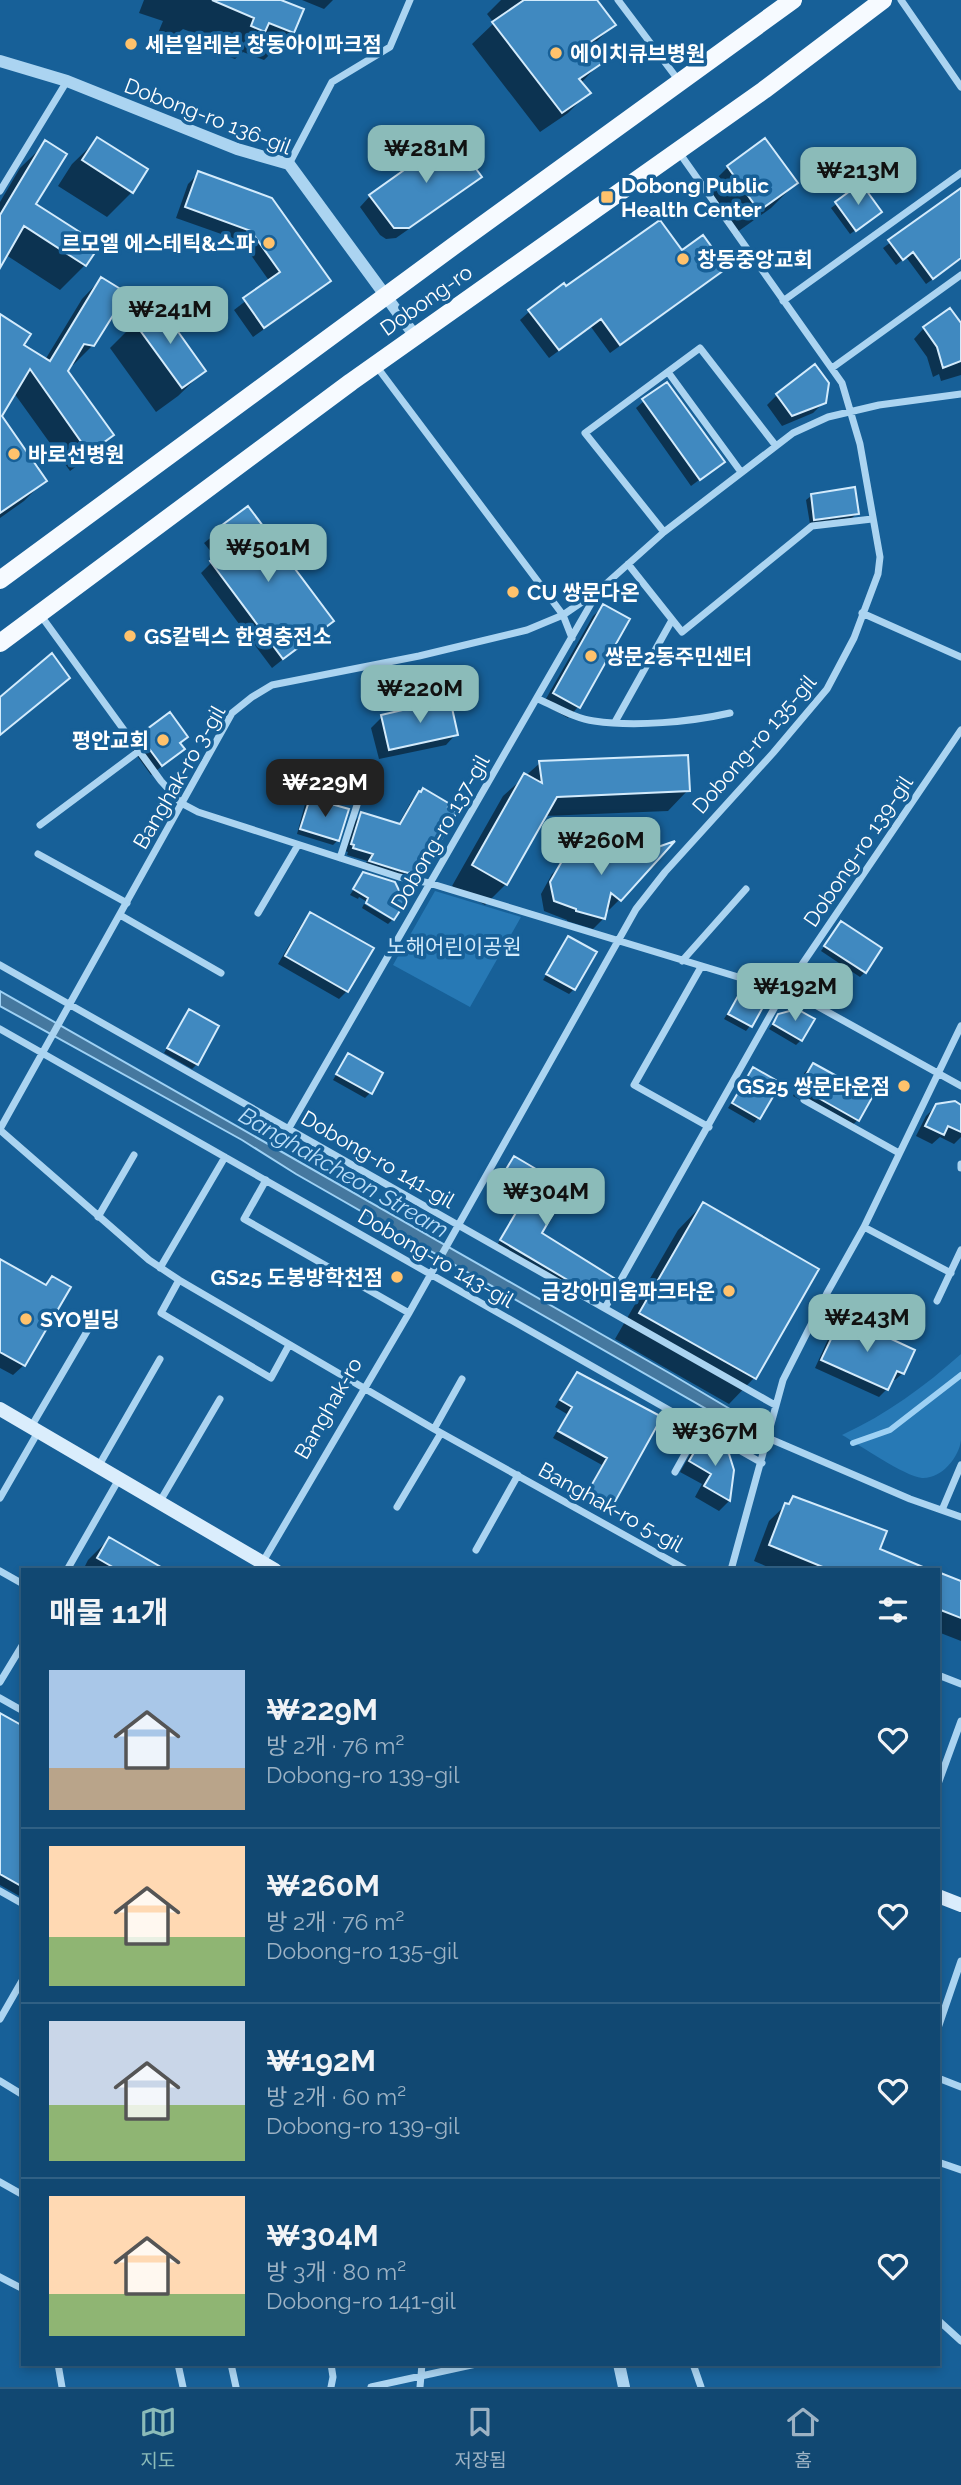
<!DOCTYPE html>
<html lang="ko">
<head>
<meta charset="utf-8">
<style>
  body { margin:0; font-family:Raleway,"Noto Sans KR",sans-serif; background:#1e527a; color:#f1f3f6; height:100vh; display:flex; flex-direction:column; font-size:26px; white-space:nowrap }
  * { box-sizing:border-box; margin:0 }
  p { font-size:23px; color:#9cb2c4 }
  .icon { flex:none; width:38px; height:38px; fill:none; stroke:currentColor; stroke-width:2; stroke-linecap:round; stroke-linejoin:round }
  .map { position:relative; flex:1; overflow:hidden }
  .details { position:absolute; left:21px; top:1568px; width:919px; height:798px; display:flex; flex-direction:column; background:#114872; border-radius:0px; box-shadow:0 4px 10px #0003,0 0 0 2px #306084 }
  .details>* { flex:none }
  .price { position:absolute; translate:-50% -60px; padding:0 16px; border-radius:14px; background:#8bbbb9; color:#111; font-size:23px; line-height:46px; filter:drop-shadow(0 2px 4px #0008) }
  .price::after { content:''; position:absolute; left:50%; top:42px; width:21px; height:16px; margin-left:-10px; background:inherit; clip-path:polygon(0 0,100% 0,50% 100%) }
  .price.on { background:#222; color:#fff }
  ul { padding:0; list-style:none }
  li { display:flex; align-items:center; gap:21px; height:175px; padding:0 28px }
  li+li { border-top:2px solid #306084 }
  li span { display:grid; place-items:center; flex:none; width:196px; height:140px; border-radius:0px; color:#555 }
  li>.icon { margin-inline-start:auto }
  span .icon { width:84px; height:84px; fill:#fffc; stroke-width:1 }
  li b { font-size:30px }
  h2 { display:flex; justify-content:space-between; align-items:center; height:84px; padding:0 28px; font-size:30px }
  .menu { display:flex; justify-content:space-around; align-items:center; height:98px; border-top:2px solid #306084; background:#114872; font-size:19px; color:#9cb2c4 }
  .menu a { display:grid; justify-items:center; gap:4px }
  .menu .on { color:#8bbbb9 }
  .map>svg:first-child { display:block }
</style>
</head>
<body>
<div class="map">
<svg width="961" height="2387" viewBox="0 0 961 2387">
  <rect width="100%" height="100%" fill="#176098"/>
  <path fill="#2779b5" d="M435 891 521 917 470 1007 393 965Z
    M961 1354C961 1382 961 1412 961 1440 959 1458 941 1479 922 1478 904 1476 860 1445 842 1435 887 1414 924 1387 961 1354Z"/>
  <path fill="#45789f" stroke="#9ed1f4" stroke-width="2" d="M0 991 671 1374 740 1415 743 1418 741 1424 724 1419 296 1174 242 1140 0 1006Z"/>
  <path fill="#0007" d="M144 0H276L293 32 264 60 243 52 235 59 224 55 227 46 183 29 173 38 158 33 163 21 139 13Z
    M302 0H333L324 9Z
    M501 0H595L613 25 590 48 601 62 581 83 588 93 568 113 540 132 472 44 494 23 487 14Z
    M98 139 132 192 107 217 58 186 72 164Z
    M765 140 796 183 771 208 733 235 703 192 728 167Z
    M46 143 34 205 85 265 60 290 6 255 0 265V202L20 168Z
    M199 173 329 281 318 291 253 337 234 310 270 282 241 241 176 218 188 184Z
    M479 176 469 187 396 238 386 239 380 235 360 207 370 196Z
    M861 186 875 217 850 234 831 208Z
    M961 190V259L926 284 906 257 896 265 883 248Z
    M681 253 725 267 716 277 610 353 591 327 549 358 520 320 530 311 565 288Z
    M101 279 93 345 73 365 70 364 66 371 112 435 93 454 70 471 14 393 0 416V316L22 345 45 360 82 299Z
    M135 323 204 371 178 396 156 412 110 348Z
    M961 326V375L941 381 939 374 933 377 927 357 914 339 924 328Z
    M777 395 824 402 813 413 782 426 767 405Z
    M644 401 723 462 691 486 636 408Z
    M0 430 45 480 24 501 0 518Z
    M811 496 857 513 852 518 810 524 806 500Z
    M248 508 331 621 272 668 201 573 216 558 204 543Z
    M604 606 628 620 578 707 568 718 543 704 593 616Z
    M382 717 456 734 446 745 379 759 371 728Z
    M140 736 179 744 183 749 151 775 130 746Z
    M540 763 688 790 668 811 544 816 506 884 485 905 452 886 503 796Z
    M419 793 424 867 416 875 400 879 364 868 367 861 347 855 348 852 345 851 355 821 362 814 398 825 412 800Z
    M310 800 338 840 333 845 297 834 305 804Z
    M595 849 619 900 609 910 606 907 604 918 593 929 567 921V920L544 911 541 894 552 874 563 863Z
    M364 874 394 918 359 897 358 899 350 895Z
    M364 904 392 920 388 924 362 908Z
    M310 914 347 991 339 999 278 964 303 922Z
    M841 923 865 972 860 977 821 951Z
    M568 938 574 989 569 994 543 980Z
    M743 989 750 1026 746 1031 724 1019Z
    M189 1012 197 1064 192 1069 164 1053Z
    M779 1015 801 1040 796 1045 769 1029Z
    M348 1055 370 1093 365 1098 333 1080Z
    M813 1065 858 1120 850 1127 793 1096 805 1072Z
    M753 1069 758 1118 754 1123 728 1108Z
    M937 1105 961 1107V1137L954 1144 940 1137 932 1144 916 1136 926 1116Z
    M514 1158 539 1234 602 1295 595 1302 496 1247 520 1205 493 1190Z
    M703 1204 817 1269 754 1378 729 1404 615 1339 678 1230Z
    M0 1261 44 1286 52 1278 24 1365 13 1375 0 1368Z
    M842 1318 903 1373 895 1380 891 1379 887 1389 879 1397 815 1368 834 1326Z
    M577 1374 660 1417 610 1506 604 1513 582 1500 602 1465 553 1438 567 1414 555 1407 571 1380Z
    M703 1441 733 1470 729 1501 719 1511 695 1497 702 1484 680 1472 692 1451Z
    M793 1498 878 1550 928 1570H775L754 1561 769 1521Z
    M109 1539 163 1570H83L88 1560Z
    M938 1574 961 1583V1641L938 1632Z
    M0 1715 23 1728V1898L0 1885Z"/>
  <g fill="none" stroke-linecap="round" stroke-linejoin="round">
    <path stroke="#9ed1f4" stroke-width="6" d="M853 1443 890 1430 961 1375"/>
  </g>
  <path fill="#4089c0" stroke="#d3ebfc" stroke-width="2" d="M212 0H281L304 9 294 33 269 23 265 32 251 26 254 18Z
    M524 0H597L616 25 589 43 604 62 579 79 591 93 562 113 492 22Z
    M452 136 482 177 409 228H394L369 195Z
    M97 137 148 169 133 193 82 160Z
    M765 138 798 183 759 211 727 166Z
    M45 140 67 154 36 204 100 245 86 266 24 226 0 268V215Z
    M198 171 272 198 331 281 264 328 243 298 280 272 251 231 185 207Z
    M861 183 882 212 856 231 835 202Z
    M961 188V258L933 279 913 252 903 260 888 240Z
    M660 220 682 250 703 235 727 268 620 345 601 319 559 350 528 310 564 283 566 286Z
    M101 277 127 293 94 346 84 344 68 371 114 435 89 453 30 369 2 416 47 481 0 513V314L31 334 24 345 50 361Z
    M159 305 206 371 182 388 134 322Z
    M950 308 961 323V361L943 368 937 347 923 327Z
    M815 364 829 383 826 403 792 416 776 394Z
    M667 382 725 462 700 480 642 399Z
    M855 487 859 514 814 520 811 494Z
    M248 506 334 621 283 659 210 561 226 549 214 531Z
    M603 604 630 619 580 708 553 693Z
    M52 653 70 678 0 735V697Z
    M450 699 458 735 389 750 381 715Z
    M170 712 188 737 180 743 185 749 162 766 139 735Z
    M688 755 690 791 557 797 507 885 472 865 524 773 542 783 539 761Z
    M423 788 450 804 448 807 457 812 425 868 408 873 401 871 369 861 373 854 353 848 354 845 351 844 361 812 400 824 419 791 421 792Z
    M310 798 349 809 339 841 300 829Z
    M675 841 621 901 611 893 605 919 576 911V909L554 901 550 882 562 861 595 848 634 849 635 855Z
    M363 872 395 882 405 903 394 920 366 903 368 898 353 889Z
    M310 912 374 948 348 992 285 956Z
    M841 921 882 948 866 973 824 946Z
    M568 936 597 952 575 990 546 974Z
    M743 987 760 996 763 1007 752 1027 728 1014Z
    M189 1009 219 1026 198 1065 167 1048Z
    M797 1009 815 1019 802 1041 773 1024 778 1014Z
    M348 1053 383 1073 372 1094 336 1074Z
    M813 1063 873 1096 859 1121 799 1087Z
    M753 1067 781 1083 760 1119 732 1103Z
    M955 1101 961 1105V1132L948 1126 944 1135 925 1126 936 1104Z
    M514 1156 568 1188 542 1233 614 1278 603 1296 598 1298 500 1240 524 1199 498 1183Z
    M703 1202 819 1269 756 1379 639 1313Z
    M0 1259 46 1285 52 1276 71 1287 25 1366 0 1352Z
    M842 1316 915 1350 904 1374 897 1371 888 1390 821 1360Z
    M577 1372 662 1417 612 1507 587 1493 607 1458 558 1431 572 1407 560 1400Z
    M702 1439 729 1454 734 1470 730 1501 704 1486 711 1474 689 1461Z
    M793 1496 887 1531 880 1549 930 1570H830L769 1545 785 1503 789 1504Z
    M109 1537 166 1570H118L97 1558Z
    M938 1572 961 1581V1618L938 1609Z
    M0 1713 23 1726V1887L0 1874Z"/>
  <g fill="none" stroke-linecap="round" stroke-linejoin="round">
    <path stroke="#abd4f1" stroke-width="7" d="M618 0 679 81
      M901 0 961 87
      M289 164 332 82 390 47 410 0
      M0 191 67 81
      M783 301 961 173
      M377 367 563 615 572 638
      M832 368 961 275
      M668 372 741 472
      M664 532 585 433 700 348 776 446
      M628 564 682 632 812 526 872 519
      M39 613 161 781 181 803 198 812 399 877 429 883 784 991 808 1001 961 1086
      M862 613 961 657
      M538 699C555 706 575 719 594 721 635 727 690 722 730 713
      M615 722 672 620
      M40 825 139 751
      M38 854 127 903
      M340 858 357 805
      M258 913 298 845
      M120 915 221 973
      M682 961 746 889
      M0 965 775 1405
      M701 967 634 1085 709 1127
      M0 1029 762 1463
      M804 1100 899 1153
      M289 1128 596 595
      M0 1129 232 713 252 697 272 685 419 656 527 630 563 615 598 591 664 532 793 433 828 417 879 405 961 394
      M0 1130 149 1260 179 1280 434 1429 687 1570
      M961 1164V1168
      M266 1180 244 1219 409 1313
      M98 1217 134 1155
      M864 1227 951 1273
      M160 1268 225 1157
      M179 1280 161 1313 271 1378 289 1345
      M937 1301 961 1250
      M605 1308 784 991 961 730
      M31 1427 96 1316
      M434 1429 462 1379
      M768 1438 910 1499 961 1517
      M98 1467 160 1359
      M675 1472 699 1429
      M0 1498 38 1432
      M159 1503 220 1399
      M397 1507 441 1433
      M942 1510 961 1465
      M476 1550 518 1475
      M67 1570 119 1479
      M258 1570 409 1313 636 909 665 872 773 753 827 689 854 638 878 574 880 557 860 444 842 383 678 151
      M731 1570 783 1380 827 1293 864 1227 961 1026
      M0 1571 23 1584
      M938 1675 961 1684
      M0 1682 23 1644
      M0 1698 23 1711
      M938 1784 961 1721
      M0 1891 23 1904
      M0 2019 23 1979
      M938 2028 961 1961
      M938 2078 961 2087
      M0 2081 23 2095
      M938 2162 961 2170
      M0 2182 23 2195
      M0 2277 23 2289
      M938 2320 961 2341
      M58 2364 62 2387
      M178 2364 183 2387
      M231 2364 236 2387
      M331 2364 333 2377 331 2387
      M693 2364 701 2387
      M371 2387 476 2364
      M420 2387 422 2364"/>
    <path stroke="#abd4f1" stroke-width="12" d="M0 61 67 81 237 149 289 164 415 336
      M619 2364 624 2387"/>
    <path stroke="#daedfc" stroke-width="14" d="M0 1409 275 1570
      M938 1896 961 1905"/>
    <path stroke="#f6faff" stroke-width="18" d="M0 580 455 245 793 0
      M0 643 351 382 764 90 883 0"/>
  </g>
  <g fill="#ffc26c" stroke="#176098" stroke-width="2.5">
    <circle cx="131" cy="44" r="7"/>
    <circle cx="556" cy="53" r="7"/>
    <rect x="600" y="190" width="14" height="14" rx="3.5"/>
    <circle cx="269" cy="243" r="7"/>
    <circle cx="683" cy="259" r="7"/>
    <circle cx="14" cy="454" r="7"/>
    <circle cx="513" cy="592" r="7"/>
    <circle cx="130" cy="636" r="7"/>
    <circle cx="591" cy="656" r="7"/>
    <circle cx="163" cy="740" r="7"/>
    <circle cx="904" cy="1086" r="7"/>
    <circle cx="397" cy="1277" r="7"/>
    <circle cx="729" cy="1291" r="7"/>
    <circle cx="26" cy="1319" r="7"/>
  </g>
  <g text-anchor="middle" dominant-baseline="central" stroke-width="7" stroke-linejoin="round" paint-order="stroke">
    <g font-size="21" font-weight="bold" fill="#fff" stroke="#176098" text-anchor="start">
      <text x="145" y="44">세븐일레븐 창동아이파크점</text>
      <text x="570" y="53">에이치큐브병원</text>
      <text x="621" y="185">Dobong Public<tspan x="621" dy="24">Health Center</tspan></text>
      <text x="255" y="243" text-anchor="end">르모엘 에스테틱&amp;스파</text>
      <text x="697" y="259">창동중앙교회</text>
      <text x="28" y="454">바로선병원</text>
      <text x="527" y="592">CU 쌍문다온</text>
      <text x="144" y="636">GS칼텍스 한영충전소</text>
      <text x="605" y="656">쌍문2동주민센터</text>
      <text x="149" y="740" text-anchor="end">평안교회</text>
      <text x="890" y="1086" text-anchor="end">GS25 쌍문타운점</text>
      <text x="383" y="1277" text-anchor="end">GS25 도봉방학천점</text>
      <text x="715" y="1291" text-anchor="end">금강아미움파크타운</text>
      <text x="40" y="1319">SYO빌딩</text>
    </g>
    <g font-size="21" fill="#fff" stroke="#176098">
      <text transform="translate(208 116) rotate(21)">Dobong-ro 136-gil</text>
      <text transform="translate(426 300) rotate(-35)">Dobong-ro</text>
      <text transform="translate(754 744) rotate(-49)">Dobong-ro 135-gil</text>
      <text transform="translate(179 777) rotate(-60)">Banghak-ro 3-gil</text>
      <text transform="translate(440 832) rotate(-60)">Dobong-ro 137-gil</text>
      <text transform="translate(858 851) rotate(-56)">Dobong-ro 139-gil</text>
      <text transform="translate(378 1159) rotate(30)">Dobong-ro 141-gil</text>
      <text transform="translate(436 1258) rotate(30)">Dobong-ro 143-gil</text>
      <text transform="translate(328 1408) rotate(-60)">Banghak-ro</text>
      <text transform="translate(611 1507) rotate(29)">Banghak-ro 5-gil</text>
    </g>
    <g font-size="21" fill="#d3ebfc" stroke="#176098">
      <text x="454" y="946">노해어린이공원</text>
    </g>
    <g font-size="23" font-style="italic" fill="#b8ddf8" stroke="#176098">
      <text transform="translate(344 1172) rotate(30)">Banghakcheon Stream</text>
    </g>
  </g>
</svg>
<b class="price" style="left:426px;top:185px">₩281M</b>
<b class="price" style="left:858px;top:207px">₩213M</b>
<b class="price" style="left:170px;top:346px">₩241M</b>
<b class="price" style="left:268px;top:584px">₩501M</b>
<b class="price" style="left:420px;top:725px">₩220M</b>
<b class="price on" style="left:325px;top:819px">₩229M</b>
<b class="price" style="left:601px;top:877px">₩260M</b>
<b class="price" style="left:795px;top:1023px">₩192M</b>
<b class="price" style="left:546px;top:1228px">₩304M</b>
<b class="price" style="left:867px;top:1354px">₩243M</b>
<b class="price" style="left:715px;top:1468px">₩367M</b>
<section class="details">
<h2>매물 11개<svg class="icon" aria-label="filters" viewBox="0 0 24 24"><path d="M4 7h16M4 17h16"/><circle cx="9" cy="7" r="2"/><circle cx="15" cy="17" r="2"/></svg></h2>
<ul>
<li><span style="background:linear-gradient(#a9c7e8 70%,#b9a48a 0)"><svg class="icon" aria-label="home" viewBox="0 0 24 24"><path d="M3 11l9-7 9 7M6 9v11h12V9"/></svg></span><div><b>₩229M</b><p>방 2개 · 76 m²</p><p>Dobong-ro 139-gil</p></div><svg class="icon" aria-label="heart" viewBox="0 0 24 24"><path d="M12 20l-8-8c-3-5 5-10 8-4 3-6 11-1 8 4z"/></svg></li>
<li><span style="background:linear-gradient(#ffd9b3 65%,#8fb573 0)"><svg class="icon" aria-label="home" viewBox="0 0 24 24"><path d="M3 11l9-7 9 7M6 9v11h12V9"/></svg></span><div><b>₩260M</b><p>방 2개 · 76 m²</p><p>Dobong-ro 135-gil</p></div><svg class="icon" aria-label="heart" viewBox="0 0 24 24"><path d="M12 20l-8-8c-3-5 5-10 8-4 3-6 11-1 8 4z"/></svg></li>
<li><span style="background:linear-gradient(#c9d6e8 60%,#8fb573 0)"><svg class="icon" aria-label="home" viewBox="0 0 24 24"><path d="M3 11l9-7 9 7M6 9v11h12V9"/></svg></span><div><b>₩192M</b><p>방 2개 · 60 m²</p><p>Dobong-ro 139-gil</p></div><svg class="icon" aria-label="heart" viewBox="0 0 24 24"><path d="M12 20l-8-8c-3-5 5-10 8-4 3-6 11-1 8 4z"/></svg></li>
<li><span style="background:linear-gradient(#ffd9b3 70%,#8fb573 0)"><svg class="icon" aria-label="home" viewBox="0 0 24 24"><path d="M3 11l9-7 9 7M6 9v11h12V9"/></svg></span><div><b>₩304M</b><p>방 3개 · 80 m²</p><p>Dobong-ro 141-gil</p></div><svg class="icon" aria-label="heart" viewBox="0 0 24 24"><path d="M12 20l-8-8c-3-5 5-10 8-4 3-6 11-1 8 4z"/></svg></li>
</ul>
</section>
</div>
<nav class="menu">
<a class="on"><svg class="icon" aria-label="map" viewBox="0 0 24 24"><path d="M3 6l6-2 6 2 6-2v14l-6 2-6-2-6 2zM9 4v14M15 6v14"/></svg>지도</a>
<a><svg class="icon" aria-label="saved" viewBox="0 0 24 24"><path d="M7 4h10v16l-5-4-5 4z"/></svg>저장됨</a>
<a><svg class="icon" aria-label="home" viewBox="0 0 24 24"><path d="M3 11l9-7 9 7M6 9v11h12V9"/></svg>홈</a>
</nav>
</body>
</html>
